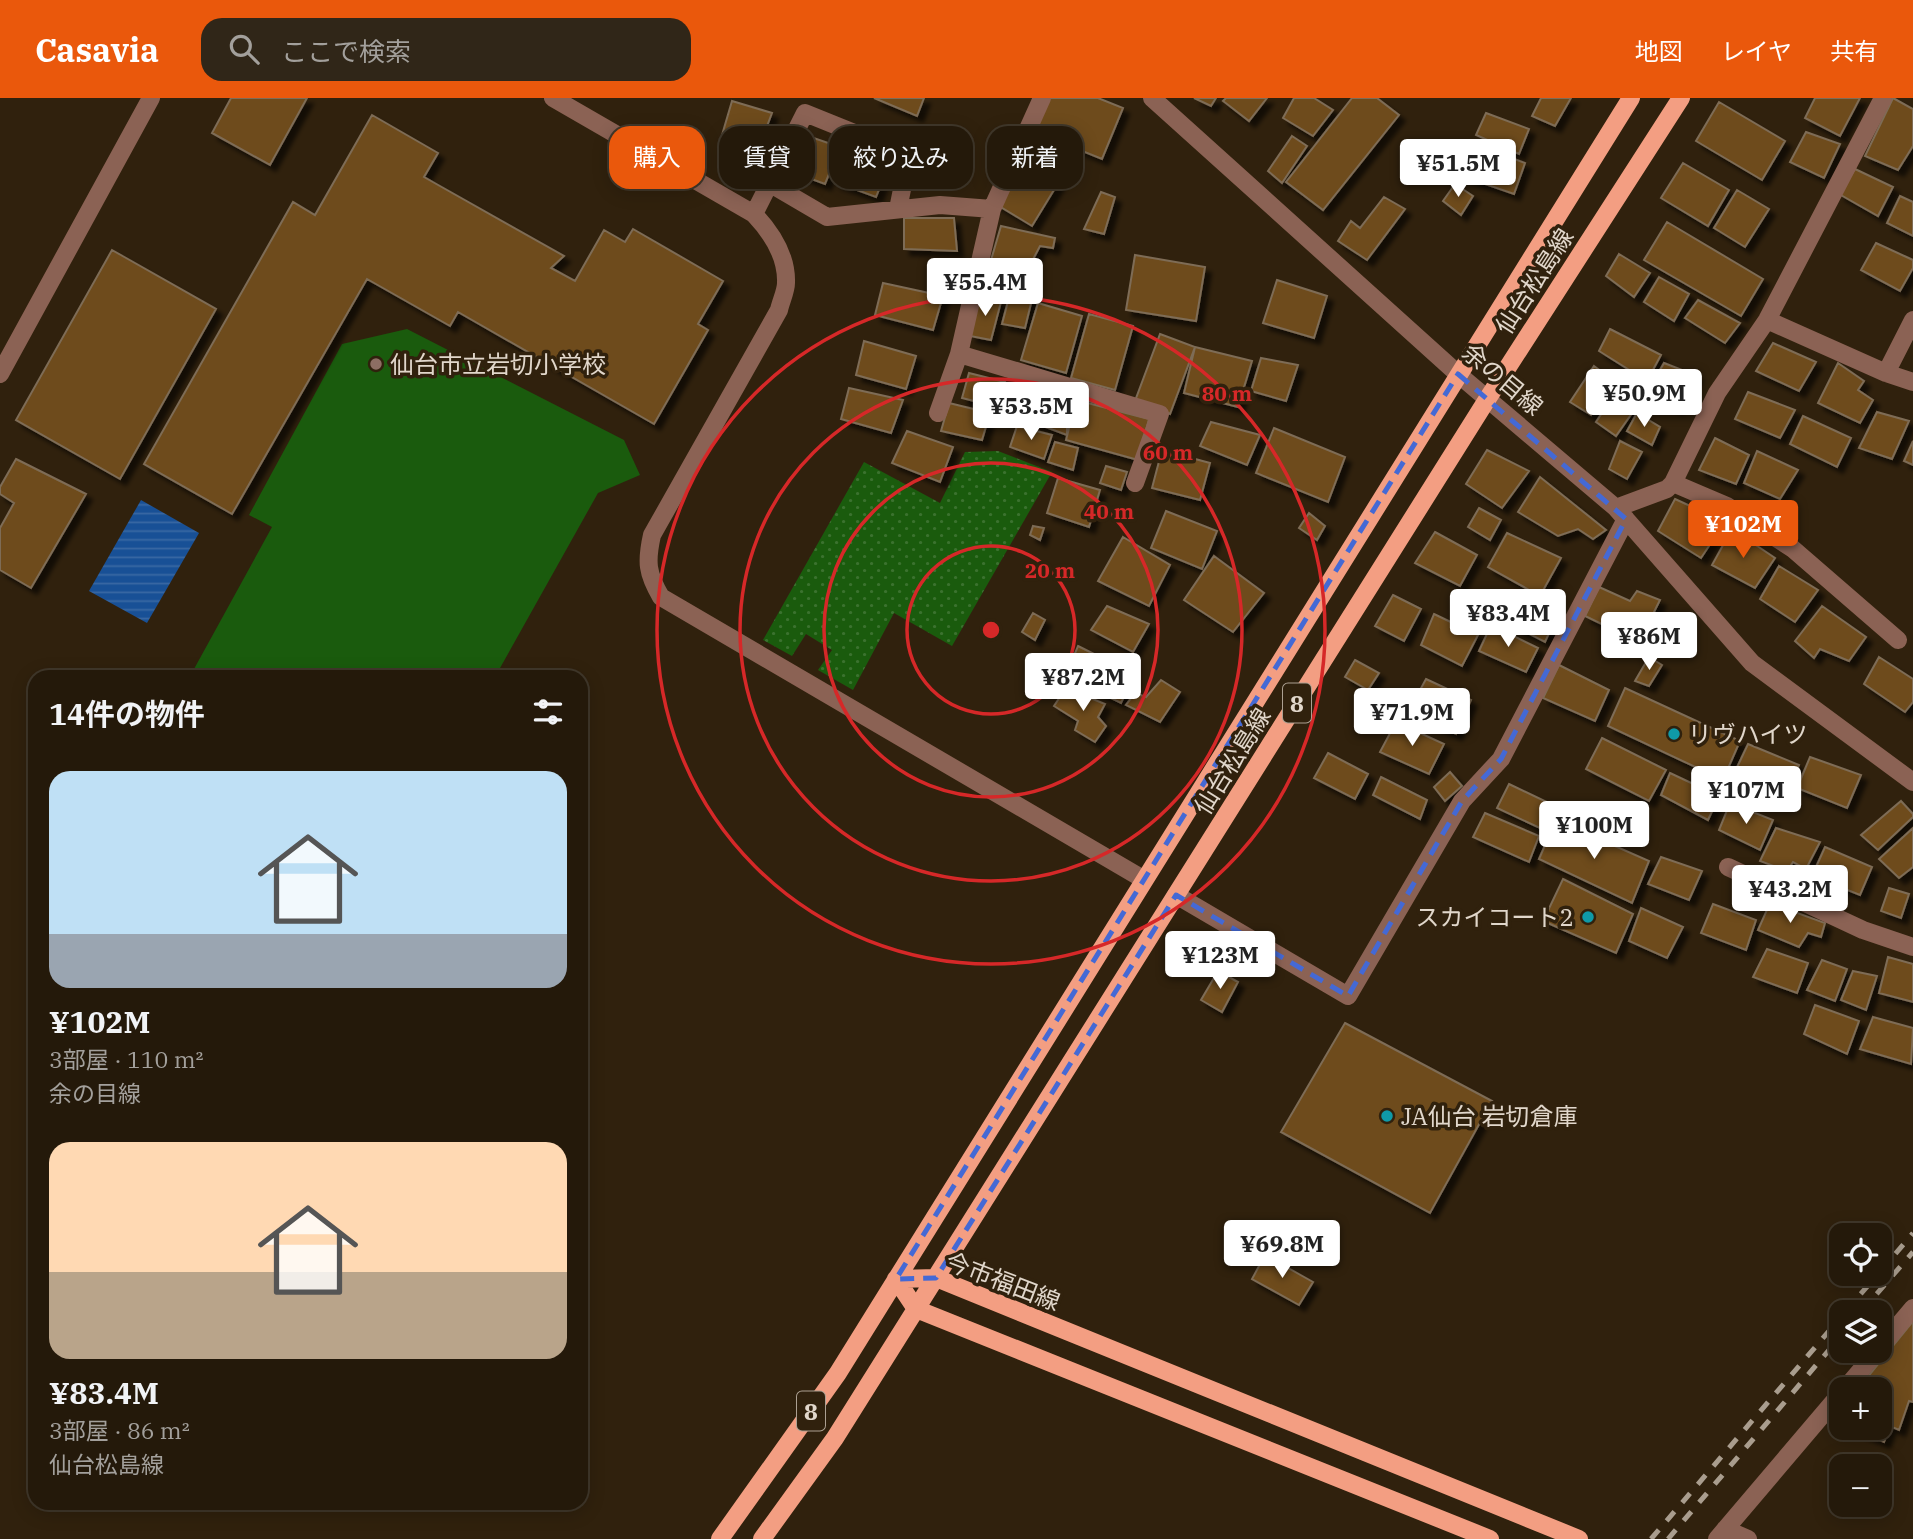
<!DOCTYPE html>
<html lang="ja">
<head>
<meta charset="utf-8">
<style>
  body { margin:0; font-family:"IBM Plex Serif","Noto Sans JP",serif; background:#302618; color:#f1f3f6; height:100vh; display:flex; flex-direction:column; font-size:26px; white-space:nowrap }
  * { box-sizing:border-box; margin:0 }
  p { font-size:23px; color:#a3a09c }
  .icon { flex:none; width:38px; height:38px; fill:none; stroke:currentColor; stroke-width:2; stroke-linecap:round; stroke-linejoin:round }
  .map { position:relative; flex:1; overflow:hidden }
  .details { position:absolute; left:28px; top:572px; width:560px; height:840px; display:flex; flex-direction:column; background:#24190a; border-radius:21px; box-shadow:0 4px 18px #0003,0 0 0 2px #41382b }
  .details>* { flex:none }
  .hud { position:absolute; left:609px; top:28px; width:665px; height:63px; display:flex; gap:14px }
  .fabs { position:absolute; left:1829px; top:1125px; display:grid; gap:14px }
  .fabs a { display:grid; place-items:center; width:63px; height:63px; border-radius:14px; background:#24190a; box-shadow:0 4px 18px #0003,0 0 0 2px #41382b; font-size:35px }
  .price { position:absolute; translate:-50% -60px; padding:0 16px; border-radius:7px; background:#fff; color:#222; font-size:23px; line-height:46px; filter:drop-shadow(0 2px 4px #0008) }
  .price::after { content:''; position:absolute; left:50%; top:42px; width:21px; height:16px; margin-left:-10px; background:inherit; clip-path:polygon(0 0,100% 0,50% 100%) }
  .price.current { background:#ea580c; color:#fff }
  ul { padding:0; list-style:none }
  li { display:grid; align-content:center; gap:14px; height:371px; padding:0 21px }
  li span { display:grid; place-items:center; height:217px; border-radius:21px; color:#555 }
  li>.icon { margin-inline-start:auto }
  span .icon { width:126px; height:126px; fill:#fffc; stroke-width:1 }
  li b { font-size:30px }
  h2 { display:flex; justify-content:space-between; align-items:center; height:84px; padding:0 21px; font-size:30px }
  .tag { padding:0 24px; border-radius:21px; background:#24190a; box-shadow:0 4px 18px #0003,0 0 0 2px #41382b; font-size:24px; line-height:63px }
  .tag.current { background:#ea580c; color:#fff }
  header { display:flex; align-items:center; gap:42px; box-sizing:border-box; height:98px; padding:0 35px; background:#ea580c; color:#fff }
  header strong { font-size:33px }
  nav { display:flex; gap:38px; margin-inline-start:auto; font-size:24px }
  .search { width:490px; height:63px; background:#302618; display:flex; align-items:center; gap:18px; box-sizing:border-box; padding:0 24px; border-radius:21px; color:#a3a09c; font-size:26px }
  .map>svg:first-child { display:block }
</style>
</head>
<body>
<header>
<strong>Casavia</strong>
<div class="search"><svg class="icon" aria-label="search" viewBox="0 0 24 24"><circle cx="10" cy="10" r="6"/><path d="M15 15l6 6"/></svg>ここで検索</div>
<nav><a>地図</a><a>レイヤ</a><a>共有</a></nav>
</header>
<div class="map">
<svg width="1913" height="1441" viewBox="0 0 1913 1441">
  <defs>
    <pattern id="grass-dots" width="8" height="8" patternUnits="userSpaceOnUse" patternTransform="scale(1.75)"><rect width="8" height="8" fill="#1a5b0d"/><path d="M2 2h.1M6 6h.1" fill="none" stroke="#3b722f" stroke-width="1.8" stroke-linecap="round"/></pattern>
    <pattern id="water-rules" width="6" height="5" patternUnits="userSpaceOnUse" patternTransform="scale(1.75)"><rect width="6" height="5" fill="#185096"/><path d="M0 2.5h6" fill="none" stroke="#3968a3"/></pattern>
    <filter id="shadow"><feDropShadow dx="6" dy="6" stdDeviation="2" flood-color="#0009"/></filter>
  </defs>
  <rect width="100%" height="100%" fill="#30210d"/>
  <path fill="url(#grass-dots)" d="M998 353 1052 374 952 548 894 515 853 592 818 572 832 552 806 536 792 558 763 542 864 364 940 405 965 354Z"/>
  <path fill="#1a5b0d" d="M407 231 624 342 640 377 598 395 495 579H209L194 571 272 429 249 417 342 246Z"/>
  <path fill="url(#water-rules)" d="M141 402 199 435 147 525 89 493Z"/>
  <path fill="#6e4c1d" stroke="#7e6c56" stroke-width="2" filter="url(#shadow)" d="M231 0H307L270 67 212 35Z
    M874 0H924L917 18Z
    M1049 0H1098L1123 10 1102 61 1035 34Z
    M1194 0H1216L1211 8Z
    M1226 0H1267L1249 23 1223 3Z
    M1294 0H1314L1333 12 1313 38 1283 20Z
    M1352 0H1377L1399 17 1323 112 1286 84Z
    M1541 0H1571L1555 28 1532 18Z
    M1815 0H1860L1840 38 1805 20Z
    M1893 0 1913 11V48L1898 72 1865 58Z
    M732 3 772 15 759 49 722 37Z
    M1719 4 1785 43 1762 82 1696 43Z
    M1486 15 1529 31 1519 56 1476 37Z
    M372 17 438 55 424 79 564 158 551 170 575 183 604 132 625 144 633 131 723 183 698 226 708 232 654 326 458 214 450 228 367 181 232 416 144 366 293 104 315 117Z
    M1806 34 1840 46 1824 80 1790 64Z
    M802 36 840 49 825 86 784 71Z
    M1292 38 1307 48 1282 85 1268 73Z
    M1473 45 1525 65 1514 96 1459 77Z
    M847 53 888 69 876 99 835 84Z
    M1021 60 1060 82 1032 128 994 105Z
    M1683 65 1729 92 1708 128 1661 100Z
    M1855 71 1893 89 1878 118 1839 96Z
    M1455 86 1473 98 1461 117 1443 103Z
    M1737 92 1769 111 1745 149 1714 130Z
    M1101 94 1115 99 1104 136 1084 131Z
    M1900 98 1913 104V138L1887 125Z
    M1384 99 1405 111 1367 162 1338 143 1351 123 1360 130Z
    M904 120H954L957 153 904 151Z
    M1667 124 1763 181 1741 218 1644 162Z
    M1001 128 1055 140 1053 150 1040 148 1027 173 991 162Z
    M1876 145 1913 162V170L1900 193 1861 172Z
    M112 152 216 211 120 381 16 322Z
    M1619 156 1650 175 1634 199 1606 178Z
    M1135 157 1205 169 1196 223 1126 212Z
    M1659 179 1689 196 1674 223 1644 204Z
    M1277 182 1327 198 1314 240 1263 225Z
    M883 185 943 198 933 232 875 217Z
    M1012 188 1034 193 1025 230 1002 226Z
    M979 196 1001 204 991 242 970 238Z
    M1698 202 1740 225 1725 245 1685 220Z
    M1038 205 1082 218 1066 275 1021 262Z
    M1089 216 1133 228 1115 292 1071 280Z
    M1610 231 1661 257 1647 283 1599 253Z
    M1160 236 1195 249 1170 316 1135 303Z
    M864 243 916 258 906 291 856 277Z
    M1773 245 1816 264 1799 293 1756 273Z
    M1195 249 1252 263 1238 309 1184 295Z
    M1261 260 1298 267 1286 303 1251 293Z
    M1664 265 1695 277 1677 310 1646 296Z
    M1838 265 1864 283 1858 292 1873 302 1860 325 1818 305Z
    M1594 268 1613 282 1591 317 1570 304Z
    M969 275 1005 284 998 309 962 300Z
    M849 290 903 302 891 335 841 321Z
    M1616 294 1637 308 1616 338 1596 324Z
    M1748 294 1795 312 1780 340 1735 321Z
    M1043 296 1067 306V337L1032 324Z
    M1076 302 1149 321 1138 362 1066 342Z
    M949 305 990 315 982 342 941 333Z
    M1877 314 1909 323 1892 361 1859 350Z
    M1637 315 1660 329 1652 347 1627 333Z
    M1803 318 1851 340 1837 369 1790 346Z
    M1211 324 1260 337 1247 367 1200 348Z
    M1017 328 1052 337 1044 361 1010 349Z
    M1274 330 1345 359 1328 404 1256 375Z
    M907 333 953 349 940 384 892 365Z
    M1715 340 1749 357 1736 386 1699 372Z
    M1620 343 1642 354 1627 381 1609 371Z
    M1913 343V367L1904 363Z
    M1055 344 1078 350 1073 372 1048 364Z
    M1162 352 1210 365 1200 402 1152 390Z
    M1487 352 1529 373 1502 410 1466 386Z
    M1757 353 1798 372 1780 401 1744 385Z
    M16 361 86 396 31 490 0 472V430L14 405 0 396V389Z
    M1106 368 1127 374 1121 392 1100 385Z
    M1540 379 1606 432 1593 441 1578 431 1558 438 1518 414Z
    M1058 380 1100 392 1089 429 1047 415Z
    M1675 401 1725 424 1701 460 1658 433Z
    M1479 410 1501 422 1490 442 1468 429Z
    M1166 413 1217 433 1202 471 1151 450Z
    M1309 415 1325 428 1317 442 1299 430Z
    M1033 428 1044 430 1040 442 1030 437Z
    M1732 431 1775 460 1755 490 1712 467Z
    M1435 434 1477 457 1460 488 1415 465Z
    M1507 435 1561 460 1540 498 1488 469Z
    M1123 439 1170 467 1149 508 1098 483Z
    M1214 458 1264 495 1233 534 1184 502Z
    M1779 468 1818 492 1795 524 1760 501Z
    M1599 489 1630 503 1637 493 1660 502 1639 544 1585 518Z
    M1393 497 1421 511 1404 543 1375 528Z
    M1107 508 1149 526 1133 554 1091 532Z
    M1526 508 1556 520 1545 544 1516 529Z
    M1822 508 1866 539 1849 563 1820 551 1814 560 1795 543Z
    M1033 515 1045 522 1035 542 1022 534Z
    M1434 516 1478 537 1462 568 1421 547Z
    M1491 527 1538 550 1526 574 1479 553Z
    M1078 548 1096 557 1080 582 1067 574Z
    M1649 559 1662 567 1649 588 1635 583Z
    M1879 559 1913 581V604L1905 614 1864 586Z
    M1100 562 1133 580 1121 605 1086 588Z
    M1355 562 1379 575 1368 592 1345 579Z
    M1559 567 1609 592 1595 623 1543 600Z
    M1426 581 1471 602 1456 636 1408 614Z
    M1161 582 1180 594 1160 624 1126 607 1135 595 1146 599Z
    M1066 590 1105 606 1098 619 1106 628 1095 644 1075 632 1078 623 1054 608Z
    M1625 590 1740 643 1723 682 1608 628Z
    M1396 624 1444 646 1429 676 1380 654Z
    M1602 640 1666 672 1649 703 1586 671Z
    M1748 646 1799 667 1783 703 1732 680Z
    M1328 655 1368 676 1355 701 1314 680Z
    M1810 659 1861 677 1847 710 1797 690Z
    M1450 674 1462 688 1445 703 1434 689Z
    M1670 675 1719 698 1708 722 1661 697Z
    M1381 679 1427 702 1420 721 1373 697Z
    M1509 686 1553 707 1542 731 1497 710Z
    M1901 703 1913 716V719L1878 752 1861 737Z
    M1730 705 1773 722 1760 752 1719 732Z
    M1485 715 1539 738 1529 764 1473 739Z
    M1556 722 1649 763 1632 805 1539 761Z
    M1776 730 1820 744 1806 771 1793 764 1787 773 1760 763Z
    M1913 730V769L1899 780 1879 761Z
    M1825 749 1872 769 1860 797 1812 778Z
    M1661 759 1702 773 1689 802 1648 786Z
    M1563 781 1633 816 1616 855 1543 823Z
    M1889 790 1909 796 1901 820 1881 813Z
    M1770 805 1825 825 1821 839 1808 835 1799 849 1758 832Z
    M1713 806 1756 822 1746 852 1701 835Z
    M1641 810 1683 829 1667 860 1629 843Z
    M1210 842 1231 857 1222 872 1199 857Z
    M1767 851 1808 865 1797 895 1753 879Z
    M1888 859 1913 866V904L1879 895Z
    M1822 862 1847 871 1835 903 1807 892Z
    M1218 873 1238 884 1222 914 1201 902Z
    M1853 873 1877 878 1866 912 1841 902Z
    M1815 907 1859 923 1847 956 1804 936Z
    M1873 919 1913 930 1911 966 1860 951Z
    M1345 925 1492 1003 1430 1115 1281 1034Z
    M1265 1157 1313 1184 1299 1207 1252 1181Z
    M1913 1223V1304L1909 1303 1899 1332 1890 1328 1884 1344 1851 1330H1880V1292H1857Z
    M1841 1311V1326L1832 1322Z"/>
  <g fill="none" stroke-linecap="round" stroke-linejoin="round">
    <path stroke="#8b6254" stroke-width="18" d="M553 0 754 116C771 134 787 158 786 185 786 193 781 203 779 212L652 437C646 464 647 475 661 499L1143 781
      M1152 0 1458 276 1616 410 1752 565 1913 684
      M769 85 827 119 940 107 992 111
      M754 116 805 15 909 57 898 111
      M1767 222 1886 275 1913 284
      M959 256 1160 316 1135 385
      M1886 275 1913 222
      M0 276 151 0
      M938 315 959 256 992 111 1042 0
      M1673 385 1727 408 1793 451 1898 542
      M1616 410 1667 391 1673 385 1717 295 1767 222 1883 0
      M1728 769 1863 832 1913 849
      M1176 797 1348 898 1462 703 1501 661 1626 421
      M1880 1249 1913 1210
      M1844 1292 1877 1253
      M1725 1431 1748 1441
      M1717 1441 1841 1295"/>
    <path stroke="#f39e82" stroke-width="18" d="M896 1181 936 1180 1579 1441
      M896 1181 916 1211 1490 1441
      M720 1441 838 1275 1631 0
      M762 1441 835 1340 1488 300 1681 0"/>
    <path stroke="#a99d8e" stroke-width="5" stroke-dasharray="12 12" stroke-linecap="butt" d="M1880 1174 1913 1135
      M1845 1214 1878 1176
      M1861 1214 1913 1154
      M1651 1441 1841 1219
      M1668 1441 1841 1238"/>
  </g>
  <path fill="none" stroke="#4469d5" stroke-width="5" stroke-dasharray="14 9" stroke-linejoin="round" d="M1458 276 1626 421 1501 661 1462 703 1348 898 1176 797 936 1180 896 1181Z"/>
  <g fill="none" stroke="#d62828" stroke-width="3.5">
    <circle cx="991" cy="532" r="84"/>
    <circle cx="991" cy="532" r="167"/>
    <circle cx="991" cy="532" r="251"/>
    <circle cx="991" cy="532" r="334"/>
  </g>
  <circle fill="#8d6e63" stroke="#30210d" stroke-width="2.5" cx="376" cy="266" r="7"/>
  <g fill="#0f9aa8" stroke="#30210d" stroke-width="2.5">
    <circle cx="1674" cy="636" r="7"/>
    <circle cx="1588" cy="819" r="7"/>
    <circle cx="1387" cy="1018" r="7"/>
  </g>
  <g text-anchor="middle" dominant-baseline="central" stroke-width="7" stroke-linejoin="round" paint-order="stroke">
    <g fill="#30210d" stroke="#aca092" stroke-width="2">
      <rect x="1283" y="585.5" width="28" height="39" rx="5"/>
      <rect x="797" y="1293.5" width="28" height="39" rx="5"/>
    </g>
    <g font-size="23" font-weight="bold" fill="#e1d7cb">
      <text x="1297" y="605">8</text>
      <text x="811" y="1313">8</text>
    </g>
    <g font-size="24" fill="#e1d7cb" stroke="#30210d">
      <text transform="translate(1534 183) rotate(-57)">仙台松島線</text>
      <text transform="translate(1503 281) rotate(40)">余の目線</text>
      <text transform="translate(1232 663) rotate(-58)">仙台松島線</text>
      <text transform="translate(1003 1183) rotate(21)">今市福田線</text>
    </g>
    <g font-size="24" fill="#e1d7cb" stroke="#30210d" text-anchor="start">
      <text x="390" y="266">仙台市立岩切小学校</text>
      <text x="1688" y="636">リヴハイツ</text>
      <text x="1574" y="819" text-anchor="end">スカイコート2</text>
      <text x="1401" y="1018">JA仙台 岩切倉庫</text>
    </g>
  </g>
  <circle cx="991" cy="532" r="10" fill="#d62828" stroke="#30210d" stroke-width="3.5"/>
  <g font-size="21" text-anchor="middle" font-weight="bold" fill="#d62828" stroke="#30210d" stroke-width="7" stroke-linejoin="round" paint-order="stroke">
    <text x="1227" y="303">80 m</text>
    <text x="1168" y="362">60 m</text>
    <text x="1109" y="421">40 m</text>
    <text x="1050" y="480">20 m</text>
  </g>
</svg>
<div class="fabs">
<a><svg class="icon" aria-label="locate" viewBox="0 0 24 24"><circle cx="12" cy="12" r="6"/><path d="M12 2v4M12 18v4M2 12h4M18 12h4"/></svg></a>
<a><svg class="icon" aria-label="layers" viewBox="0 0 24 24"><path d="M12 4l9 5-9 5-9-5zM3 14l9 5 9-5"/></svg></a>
<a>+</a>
<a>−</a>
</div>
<b class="price" style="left:1458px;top:101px">¥51.5M</b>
<b class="price" style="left:985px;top:220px">¥55.4M</b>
<b class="price" style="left:1644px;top:331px">¥50.9M</b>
<b class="price" style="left:1031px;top:344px">¥53.5M</b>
<b class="price current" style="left:1743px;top:462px">¥102M</b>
<b class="price" style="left:1508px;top:551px">¥83.4M</b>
<b class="price" style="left:1649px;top:574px">¥86M</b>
<b class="price" style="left:1083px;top:615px">¥87.2M</b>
<b class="price" style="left:1412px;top:650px">¥71.9M</b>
<b class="price" style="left:1746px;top:728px">¥107M</b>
<b class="price" style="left:1594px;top:763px">¥100M</b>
<b class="price" style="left:1790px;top:827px">¥43.2M</b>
<b class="price" style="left:1220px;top:893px">¥123M</b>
<b class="price" style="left:1282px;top:1182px">¥69.8M</b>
<div class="hud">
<a class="tag current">購入</a>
<a class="tag">賃貸</a>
<a class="tag">絞り込み</a>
<a class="tag">新着</a>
</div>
<section class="details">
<h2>14件の物件<svg class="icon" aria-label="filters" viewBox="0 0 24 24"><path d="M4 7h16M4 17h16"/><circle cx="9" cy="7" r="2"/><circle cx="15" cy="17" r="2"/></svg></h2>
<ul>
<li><span style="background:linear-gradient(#bfe0f5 75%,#9aa5b1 0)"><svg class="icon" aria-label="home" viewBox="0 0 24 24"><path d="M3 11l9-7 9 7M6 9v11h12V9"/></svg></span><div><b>¥102M</b><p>3部屋 · 110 m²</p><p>余の目線</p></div></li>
<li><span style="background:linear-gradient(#ffd9b3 60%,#b9a48a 0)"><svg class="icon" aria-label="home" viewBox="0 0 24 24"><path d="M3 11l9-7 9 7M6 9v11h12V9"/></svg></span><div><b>¥83.4M</b><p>3部屋 · 86 m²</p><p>仙台松島線</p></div></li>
</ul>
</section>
</div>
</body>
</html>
